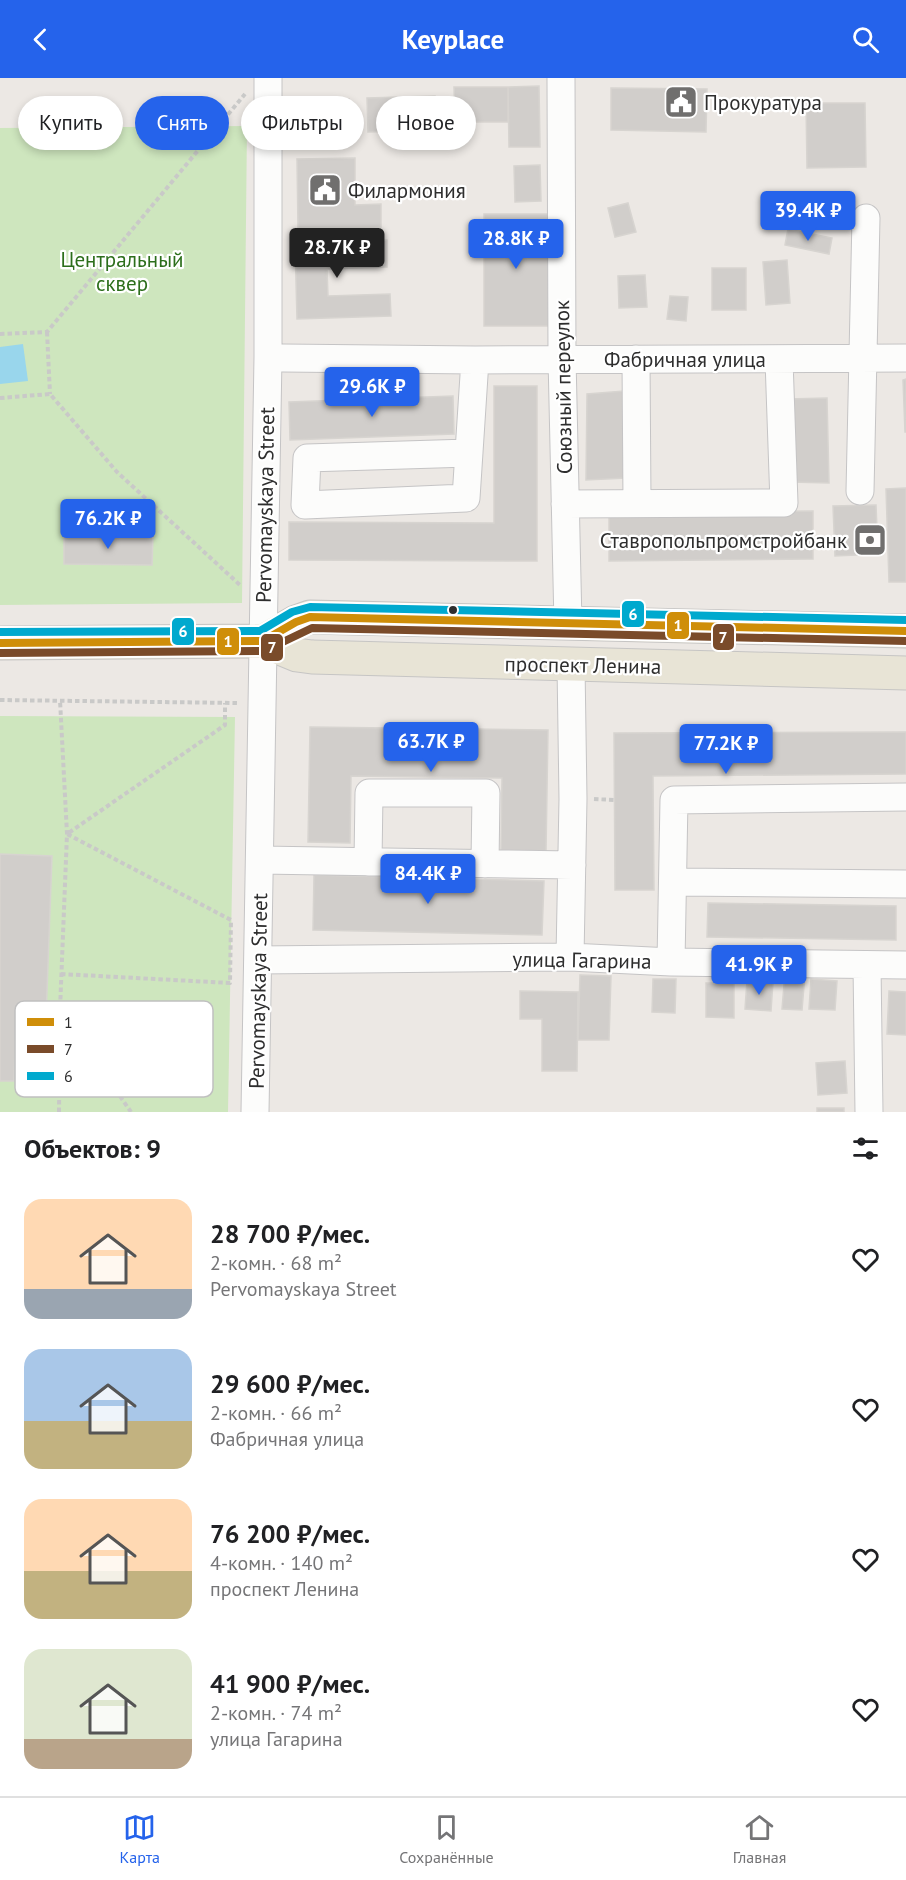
<!DOCTYPE html>
<html lang="ru">
<head>
<meta charset="utf-8">
<style>
  body { margin:0; font-family:"PT Sans",sans-serif; background:#f6f6f6; color:#202124; height:100vh; display:flex; flex-direction:column; font-size:22px; white-space:nowrap }
  * { box-sizing:border-box; margin:0 }
  p { font-size:20px; color:#757577 }
  .icon { flex:none; width:33px; height:33px; fill:none; stroke:currentColor; stroke-width:2; stroke-linecap:round; stroke-linejoin:round }
  .map { position:relative; height:1034px; overflow:hidden }
  .side { display:flex; flex-direction:column; background:#fff; flex:1 }
  .side>* { flex:none }
  .guide { position:absolute; left:18px; top:18px; width:600px; height:54px; display:flex; gap:12px }
  .price { position:absolute; translate:-50% -51px; padding:0 14px; border-radius:6px; background:#2563eb; color:#fff; font-size:20px; line-height:39px; filter:drop-shadow(0 2px 3px #0008) }
  .price::after { content:''; position:absolute; left:50%; top:36px; width:18px; height:14px; margin-left:-9px; background:inherit; clip-path:polygon(0 0,100% 0,50% 100%) }
  .price.selected { background:#222; color:#fff }
  ul { padding:0; list-style:none }
  li { display:flex; align-items:center; gap:18px; height:150px; padding:0 24px }
  li span { display:grid; place-items:center; flex:none; width:168px; height:120px; border-radius:18px; color:#555 }
  li>.icon { margin-inline-start:auto }
  span .icon { width:72px; height:72px; fill:#fffc; stroke-width:1 }
  li b { font-size:26px }
  h2 { display:flex; justify-content:space-between; align-items:center; height:72px; padding:0 24px; font-size:26px }
  .pill { padding:0 21px; border-radius:27px; background:#fff; box-shadow:0 3px 9px #0003; font-size:21px; line-height:54px }
  .pill.selected { background:#2563eb; color:#fff }
  header { display:flex; justify-content:space-between; align-items:center; height:78px; padding:0 24px; background:#2563eb; color:#fff; font-size:27px; font-weight:700 }
  .dock { display:flex; justify-content:space-around; align-items:center; height:84px; border-top:2px solid #e0e0e0; background:#fff; font-size:16px; color:#757577 }
  .dock a { display:grid; justify-items:center; gap:3px }
  .dock .selected { color:#2563eb }
  .map>svg:first-child { display:block }
</style>
</head>
<body>
<header><svg class="icon" aria-label="back" viewBox="0 0 24 24"><path d="M15 5l-7 7 7 7"/></svg>Keyplace<svg class="icon" aria-label="search" viewBox="0 0 24 24"><circle cx="10" cy="10" r="6"/><path d="M15 15l6 6"/></svg></header>
<div class="map">
<svg width="906" height="1034" viewBox="0 0 906 1034">
  <rect width="100%" height="100%" fill="#ece8e4"/>
  <path fill="#cee6be" d="M247 48 242 525 0 527V50Z
    M0 638 235 639 228 1034H0Z"/>
  <path fill="#99d6ec" d="M23 266 28 303 0 306V269Z"/>
  <path fill="#d1cecb" stroke="#d7d4d0" stroke-width="1.5" d="M539 8 540 69H509L508 9Z
    M454 9H508V44H455Z
    M611 10 707 11 706 54 611 52Z
    M435 18 436 52 368 54 367 20Z
    M349 21 350 64 297 65 296 22Z
    M806 25H865L866 89 807 90Z
    M355 80V127L381 126V149L298 150 297 81Z
    M540 87 541 123 515 124 514 88Z
    M628 125 636 154 615 159 608 130Z
    M484 136H548L549 248H484Z
    M788 151 832 160 829 176 785 167Z
    M387 162V189L327 191 328 218 390 216 391 238 297 241 295 165Z
    M787 182 790 225 766 227 763 184Z
    M712 190H746V232H712Z
    M645 197 647 229 619 230 618 198Z
    M670 218 688 219 686 243 667 241Z
    M906 301V354H905L903 302Z
    M494 308H537V483L289 482V444L494 445Z
    M624 313 626 400 586 402 587 316Z
    M453 318 454 356 290 362 289 324Z
    M827 320 829 405 790 404 788 321Z
    M906 410V504H889L886 411Z
    M876 427 878 476 835 478 833 428Z
    M813 433V481L609 483V435Z
    M64 457 153 458 152 487 64 486Z
    M310 649 548 652 546 773 501 772 502 700 351 698 350 765 308 764Z
    M906 654V696L653 698 654 812H615L614 655Z
    M0 776 52 778 46 940 16 939 14 1003H0Z
    M314 797 544 803 542 857 313 852Z
    M708 825 896 828V862L707 859Z
    M785 895 805 896 802 932 782 931Z
    M580 897 611 898 609 962H578Z
    M653 901H676L675 935 652 934Z
    M811 901 837 903 835 932 809 931Z
    M747 902 773 904 771 933 745 931Z
    M706 905H734V940L706 939Z
    M520 913 578 914 577 993H542V941H520Z
    M889 913 906 914V957L887 956Z
    M845 983 847 1015 818 1017 816 985Z
    M817 1030H844V1034H817Z"/>
  <g fill="none" stroke-linecap="round" stroke-linejoin="round">
    <defs>
      <path id="minor" d="M561 0 562 280 568 546
        M283 280 475 282 906 280
        M636 281 637 425
        M469 375 307 380 305 427 466 420 475 282
        M860 413 866 140
        M565 426 784 425 779 282
        M261 782 572 787
        M368 784 369 715H486L485 786
        M674 804 906 806
        M570 879 573 721 571 587
        M258 882 570 879 671 884 906 887
        M671 884 674 722 906 719
        M867 887 869 1034
        M255 1034 268 279V0"/>
      <path id="major" d="M263 563 296 544 310 539 906 553
        M0 565 263 563 297 577 312 579 906 595"/>
    </defs>
    <use href="#minor" stroke="#c5c4c5" stroke-width="29"/>
    <use href="#major" stroke="#c6c5c4" stroke-width="35"/>
    <path stroke="#c9c9c8" stroke-width="4" stroke-dasharray="4.5 3" stroke-linecap="butt" d="M47 254 50 316
      M0 256 47 254 245 16
      M0 320 50 316 117 394 240 507
      M0 622 239 625
      M594 721 614 722
      M61 896 230 905 231 842 67 756 225 647V625
      M60 932 131 1034
      M59 1034 60 932 67 756 60 622"/>
    <use href="#minor" stroke="#fcfcfb" stroke-width="27"/>
    <use href="#major" stroke="#e8e4d6" stroke-width="33"/>
    <defs>
      <path id="bus-1" d="M0 565 263 563 296 544 310 539 906 553"/>
      <path id="bus-2" d="M0 575 264 573 312 550 906 563"/>
      <path id="bus-3" d="M0 554 260 553 292 534 310 529 906 542"/>
    </defs>
    <use href="#bus-1" stroke="#fff" stroke-width="12"/>
    <use href="#bus-2" stroke="#fff" stroke-width="12"/>
    <use href="#bus-3" stroke="#fff" stroke-width="12"/>
    <use href="#bus-1" stroke="#cf8e09" stroke-width="8"/>
    <use href="#bus-2" stroke="#7a4b2a" stroke-width="8"/>
    <use href="#bus-3" stroke="#00a9ce" stroke-width="8"/>
  </g>
  <defs>
    <symbol id="civic-square" viewBox="-11 -11 22 22"><rect x="-9" y="-9" width="18" height="18" rx="4" fill="#706f6e" stroke="#fff"/><path d="M-.6-6.5H3V-4.5H.6V-3L4-1V1h2V6H-6V1h2V-1L-.6-3ZM-1.2 2.5V6h2.4V2.5Z" fill="#fff"/></symbol>
    <symbol id="bank-square" viewBox="-11 -11 22 22"><rect x="-9" y="-9" width="18" height="18" rx="4" fill="#706f6e" stroke="#fff"/><path d="M-6-4H6V4H-6ZM0-2.3a2.3 2.3 0 1 0 0 4.6a2.3 2.3 0 1 0 0-4.6Z" fill="#fff"/></symbol>
  </defs>
  <g fill-rule="evenodd">
    <use href="#civic-square" x="662" y="5" width="38" height="38"/>
    <use href="#civic-square" x="306" y="93" width="38" height="38"/>
    <use href="#bank-square" x="851" y="443" width="38" height="38"/>
  </g>
  <circle fill="#2e2e2e" stroke="#fff" stroke-width="2" cx="453" cy="532" r="5"/>
  <g text-anchor="middle" dominant-baseline="central" stroke-width="4.5" stroke-linejoin="round" paint-order="stroke">
    <g font-size="21" fill="#2e2e2e" stroke="#fff" text-anchor="start">
      <text x="704" y="24">Прокуратура</text>
      <text x="348" y="112">Филармония</text>
      <text x="847" y="462" text-anchor="end">Ставропольпромстройбанк</text>
    </g>
    <g font-size="21" fill="#2c6e1b" stroke="#fff">
      <text x="122" y="181">Центральный<tspan x="122" dy="24">сквер</tspan></text>
    </g>
    <g font-size="21" fill="#2e2e2e" stroke="#fff">
      <text x="685" y="281">Фабричная улица</text>
      <text transform="translate(563 309) rotate(-91)">Союзный переулок</text>
      <text transform="translate(265 427) rotate(-89)">Pervomayskaya Street</text>
      <text transform="translate(583 587) rotate(1)">проспект Ленина</text>
      <text transform="translate(582 882) rotate(1)">улица Гагарина</text>
      <text transform="translate(258 913) rotate(-89)">Pervomayskaya Street</text>
    </g>
  </g>
  <rect x="15" y="923" width="198" height="96" rx="9" fill="#fff" stroke="#c0c0c0" stroke-width="1.5"/>
  <rect x="27" y="940" width="27" height="8" fill="#cf8e09"/>
  <rect x="27" y="967" width="27" height="8" fill="#7a4b2a"/>
  <rect x="27" y="994" width="27" height="8" fill="#00a9ce"/>
  <g font-size="16" fill="#2e2e2e">
    <text x="64" y="950">1</text>
    <text x="64" y="977">7</text>
    <text x="64" y="1004">6</text>
  </g>
  <g stroke="#fff" stroke-width="2">
    <rect x="621" y="522" width="24" height="28" rx="6" fill="#00a9ce"/>
    <rect x="666" y="533" width="24" height="29" rx="6" fill="#cf8e09"/>
    <rect x="171" y="539" width="24" height="29" rx="6" fill="#00a9ce"/>
    <rect x="712" y="545" width="23" height="28" rx="6" fill="#7a4b2a"/>
    <rect x="216" y="549" width="24" height="29" rx="6" fill="#cf8e09"/>
    <rect x="260" y="555" width="24" height="29" rx="6" fill="#7a4b2a"/>
  </g>
  <g font-size="16" text-anchor="middle" font-weight="bold" fill="#fff">
    <text x="633" y="542">6</text>
    <text x="678" y="553">1</text>
    <text x="183" y="559">6</text>
    <text x="723" y="565">7</text>
    <text x="228" y="569">1</text>
    <text x="272" y="575">7</text>
  </g>
</svg>
<b class="price" style="left:808px;top:164px">39.4K ₽</b>
<b class="price" style="left:516px;top:192px">28.8K ₽</b>
<b class="price selected" style="left:337px;top:201px">28.7K ₽</b>
<b class="price" style="left:372px;top:340px">29.6K ₽</b>
<b class="price" style="left:108px;top:472px">76.2K ₽</b>
<b class="price" style="left:431px;top:695px">63.7K ₽</b>
<b class="price" style="left:726px;top:697px">77.2K ₽</b>
<b class="price" style="left:428px;top:827px">84.4K ₽</b>
<b class="price" style="left:759px;top:918px">41.9K ₽</b>
<div class="guide">
<a class="pill">Купить</a>
<a class="pill selected">Снять</a>
<a class="pill">Фильтры</a>
<a class="pill">Новое</a>
</div>
</div>
<section class="side">
<h2>Объектов: 9<svg class="icon" aria-label="filters" viewBox="0 0 24 24"><path d="M4 7h16M4 17h16"/><circle cx="9" cy="7" r="2"/><circle cx="15" cy="17" r="2"/></svg></h2>
<ul>
<li><span style="background:linear-gradient(#ffd9b3 75%,#9aa5b1 0)"><svg class="icon" aria-label="home" viewBox="0 0 24 24"><path d="M3 11l9-7 9 7M6 9v11h12V9"/></svg></span><div><b>28 700 ₽/мес.</b><p>2-комн. · 68 m²</p><p>Pervomayskaya Street</p></div><svg class="icon" aria-label="heart" viewBox="0 0 24 24"><path d="M12 20l-8-8c-3-5 5-10 8-4 3-6 11-1 8 4z"/></svg></li>
<li><span style="background:linear-gradient(#a9c7e8 60%,#c2b280 0)"><svg class="icon" aria-label="home" viewBox="0 0 24 24"><path d="M3 11l9-7 9 7M6 9v11h12V9"/></svg></span><div><b>29 600 ₽/мес.</b><p>2-комн. · 66 m²</p><p>Фабричная улица</p></div><svg class="icon" aria-label="heart" viewBox="0 0 24 24"><path d="M12 20l-8-8c-3-5 5-10 8-4 3-6 11-1 8 4z"/></svg></li>
<li><span style="background:linear-gradient(#ffd9b3 60%,#c2b280 0)"><svg class="icon" aria-label="home" viewBox="0 0 24 24"><path d="M3 11l9-7 9 7M6 9v11h12V9"/></svg></span><div><b>76 200 ₽/мес.</b><p>4-комн. · 140 m²</p><p>проспект Ленина</p></div><svg class="icon" aria-label="heart" viewBox="0 0 24 24"><path d="M12 20l-8-8c-3-5 5-10 8-4 3-6 11-1 8 4z"/></svg></li>
<li><span style="background:linear-gradient(#dfe7d0 75%,#b9a48a 0)"><svg class="icon" aria-label="home" viewBox="0 0 24 24"><path d="M3 11l9-7 9 7M6 9v11h12V9"/></svg></span><div><b>41 900 ₽/мес.</b><p>2-комн. · 74 m²</p><p>улица Гагарина</p></div><svg class="icon" aria-label="heart" viewBox="0 0 24 24"><path d="M12 20l-8-8c-3-5 5-10 8-4 3-6 11-1 8 4z"/></svg></li>
</ul>
</section>
<nav class="dock">
<a class="selected"><svg class="icon" aria-label="map" viewBox="0 0 24 24"><path d="M3 6l6-2 6 2 6-2v14l-6 2-6-2-6 2zM9 4v14M15 6v14"/></svg>Карта</a>
<a><svg class="icon" aria-label="saved" viewBox="0 0 24 24"><path d="M7 4h10v16l-5-4-5 4z"/></svg>Сохранённые</a>
<a><svg class="icon" aria-label="home" viewBox="0 0 24 24"><path d="M3 11l9-7 9 7M6 9v11h12V9"/></svg>Главная</a>
</nav>
</body>
</html>
